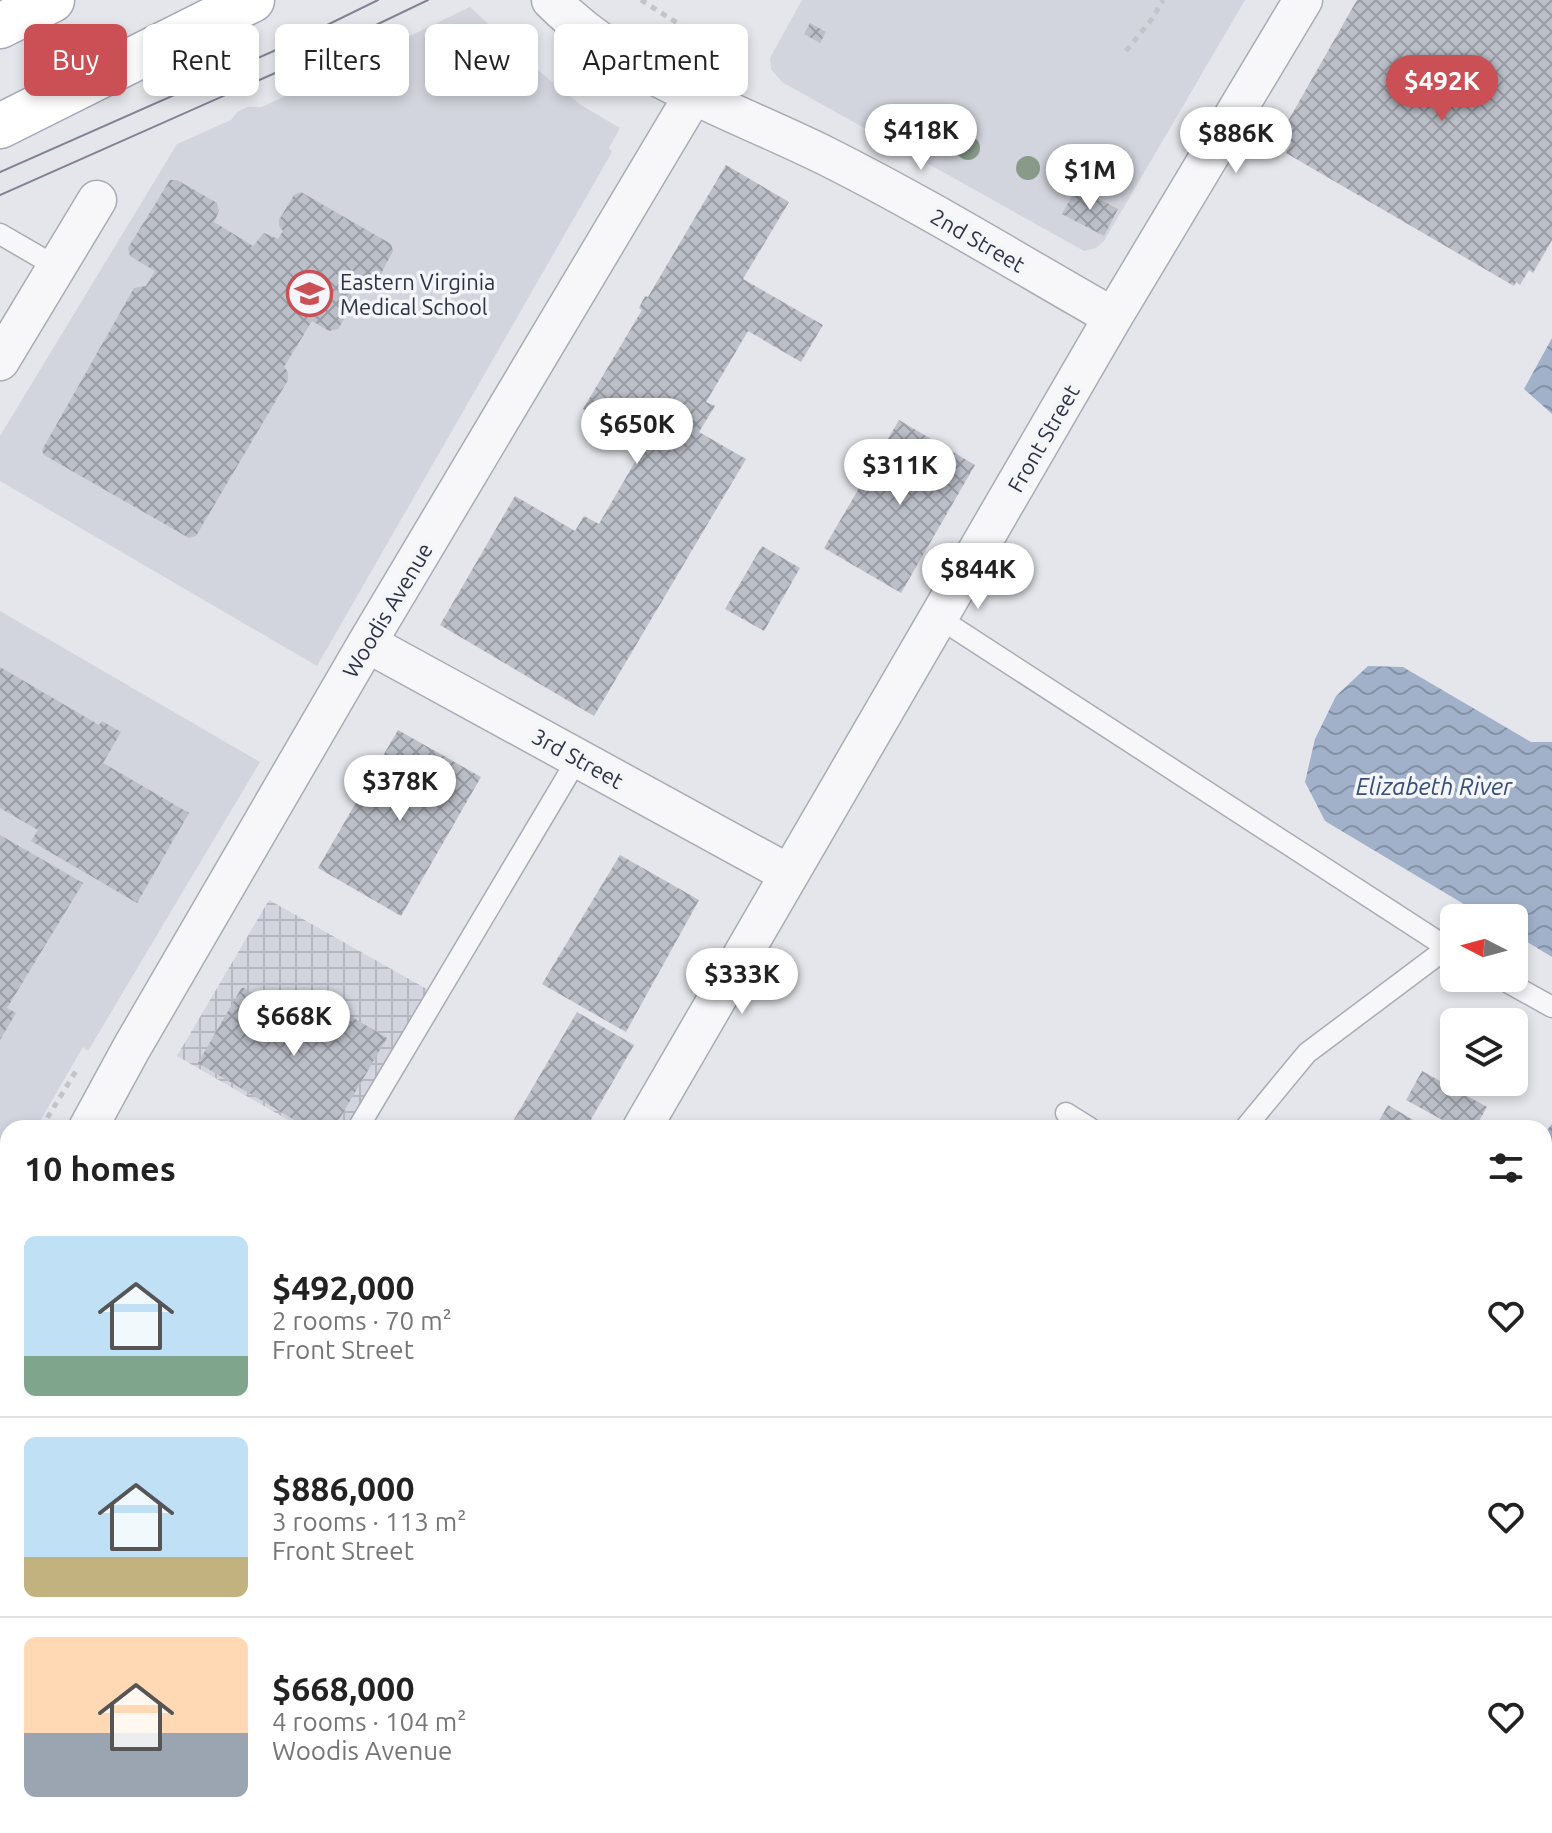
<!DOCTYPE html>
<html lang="en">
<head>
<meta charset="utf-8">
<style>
  body { margin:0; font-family:Ubuntu,sans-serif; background:#f2f2f2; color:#222; height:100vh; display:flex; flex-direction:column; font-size:30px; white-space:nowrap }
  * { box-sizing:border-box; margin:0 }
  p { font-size:26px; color:#767676 }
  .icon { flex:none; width:44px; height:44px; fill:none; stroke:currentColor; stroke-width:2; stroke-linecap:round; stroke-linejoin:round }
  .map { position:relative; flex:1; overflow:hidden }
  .sheet { position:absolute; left:0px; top:1120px; width:1552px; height:714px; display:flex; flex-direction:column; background:#fff; border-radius:24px 24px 0 0; box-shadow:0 4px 12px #0003 }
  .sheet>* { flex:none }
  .top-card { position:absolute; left:24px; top:24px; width:800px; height:72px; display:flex; gap:16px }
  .needle { width:52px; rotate:276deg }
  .buttons { position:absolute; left:1440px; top:904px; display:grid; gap:16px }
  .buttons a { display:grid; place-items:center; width:88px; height:88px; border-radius:12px; background:#fff; box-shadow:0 4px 12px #0003; font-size:40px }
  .price { position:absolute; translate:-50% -68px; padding:0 18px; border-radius:28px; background:#fff; color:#222; font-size:26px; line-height:52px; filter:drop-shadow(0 2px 4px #0008) }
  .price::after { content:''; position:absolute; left:50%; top:48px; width:24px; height:18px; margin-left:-12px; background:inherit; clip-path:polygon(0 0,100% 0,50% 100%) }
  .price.active { background:#ca5056; color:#fff }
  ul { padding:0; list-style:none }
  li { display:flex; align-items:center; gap:24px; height:200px; padding:0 24px }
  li+li { border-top:2px solid #e0e0e0 }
  li span { display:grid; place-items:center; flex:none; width:224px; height:160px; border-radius:12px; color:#555 }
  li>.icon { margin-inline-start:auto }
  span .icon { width:96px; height:96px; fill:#fffc; stroke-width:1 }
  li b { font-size:34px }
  h2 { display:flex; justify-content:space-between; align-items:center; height:96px; padding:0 24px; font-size:34px }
  .chip { padding:0 28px; border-radius:12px; background:#fff; box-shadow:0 4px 12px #0003; font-size:28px; line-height:72px }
  .chip.active { background:#ca5056; color:#fff }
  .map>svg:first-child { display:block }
</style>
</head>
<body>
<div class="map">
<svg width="1552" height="1833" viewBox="0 0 1552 1833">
  <defs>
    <pattern id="industrial-grid" width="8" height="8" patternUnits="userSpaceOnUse" patternTransform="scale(2)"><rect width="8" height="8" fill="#d2d5dd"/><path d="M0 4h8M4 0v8" fill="none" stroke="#b4b7bf"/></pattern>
    <pattern id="water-waves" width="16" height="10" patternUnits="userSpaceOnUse" patternTransform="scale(2)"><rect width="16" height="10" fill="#a1b1c9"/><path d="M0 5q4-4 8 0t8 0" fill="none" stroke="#8391a5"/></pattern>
    <pattern id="building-cross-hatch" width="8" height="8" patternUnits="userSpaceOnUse" patternTransform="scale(2)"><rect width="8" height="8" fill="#bbbfc8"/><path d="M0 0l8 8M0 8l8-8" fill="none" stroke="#989ca4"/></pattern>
  </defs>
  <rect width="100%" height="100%" fill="#e4e6eb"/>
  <path fill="#d2d5dd" d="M802 0H1245L1104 241 1096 248 1084 251 782 82 771 69 770 58Z
    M470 7 540 72 581 105 620 128 609 148 612 152 317 666 0 481V436L177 144 231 120 237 112 248 107H262Z
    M0 611 260 762 88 1051 83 1047 36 1128H8V1143L0 1139Z"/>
  <path fill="url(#industrial-grid)" d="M269 900 432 992 350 1128H302L177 1056Z"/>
  <path fill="url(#water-waves)" d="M1552 338V414L1524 389Z
    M1368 666 1403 667 1531 742H1552V957L1514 934V918H1487L1325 821 1305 782 1315 739 1336 696Z
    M1552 1124V1833H962L968 1826H1544V1134Z
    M488 1826H841L851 1833H495Z"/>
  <path fill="#e4e6eb" d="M1552 1486V1582L1544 1596V1500Z"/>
  <path fill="url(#building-cross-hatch)" d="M1357 0H1552V240L1533 273 1529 270 1520 285 1516 282 1514 286 1286 153 1292 142 1280 135Z
    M810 23 826 32 820 43 804 34Z
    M726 165 789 202 743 279 823 325 801 362 748 331 706 402 715 406 699 432 746 459 594 716 440 625 515 496 575 531 584 516 599 524 639 455 586 424 592 414 583 409 642 310 639 308 645 296 648 297Z
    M170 180H177L217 203 219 211 214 222 253 246 264 233 278 239 283 231 279 226V220L294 195 301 192 391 244 393 251 374 287 365 289 355 283 350 292 354 303 338 329 329 331 312 321 284 367 288 372V380L196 536 189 538 44 455 42 450 134 288 146 286 155 271 130 256 128 248Z
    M1077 187 1118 209 1104 236 1062 214Z
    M899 420 975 465 901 593 824 548Z
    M762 546 800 568 764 631 725 609Z
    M0 667 99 725 102 721 121 732 103 763 189 813 137 903 31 841 38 830 0 808Z
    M398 730 481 777 401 916 318 868Z
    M0 835 83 883 7 1008 16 1013 0 1040Z
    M620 855 699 900 626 1032 542 984Z
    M242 987 307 1025 322 999 387 1038 334 1128H308L198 1063Z
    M577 1012 634 1045 586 1128H509Z
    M1422 1071 1487 1107 1475 1128H1457L1406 1100Z
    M1388 1105 1413 1120 1427 1128H1375Z
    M8 1384V1465L0 1460V1398Z
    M0 1552 8 1556V1811L0 1806Z
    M33 1826H155L151 1833H45Z"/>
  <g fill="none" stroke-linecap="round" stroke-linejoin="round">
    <defs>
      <path id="lane" d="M0 234 57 267
        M939 618 1454 952
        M1500 978 1552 1007
        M1066 1113 1090 1128
        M358 1128 578 758
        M1245 1128 1307 1053 1447 948
        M0 1285 8 1272
        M1544 1553 1552 1539"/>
      <path id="street" d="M551 0C627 77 731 109 826 156 924 205 1018 263 1113 317
        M0 361 97 200
        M367 643 789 874
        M88 1128 131 1049 367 643 693 96
        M642 1128 1113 317 1303 0
        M0 1192 8 1196"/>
      <path id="primary" d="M0 26 52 0
        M0 126 252 0"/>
    </defs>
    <use href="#lane" stroke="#a9acb5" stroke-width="23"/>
    <use href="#street" stroke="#a9acb5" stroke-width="41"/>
    <use href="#primary" stroke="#a4a9b7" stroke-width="47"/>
    <path stroke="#c2c4ca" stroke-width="5" stroke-dasharray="6 6" stroke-linecap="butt" d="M641 0 690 31 679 50
      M1126 51 1152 19 1163 0
      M41 1128 76 1071
      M0 1143 8 1147"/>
    <use href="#lane" stroke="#f7f7fa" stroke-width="20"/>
    <use href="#street" stroke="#f7f7fa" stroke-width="38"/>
    <use href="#primary" stroke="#fff" stroke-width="44"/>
    <path stroke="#7e8494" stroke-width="2" d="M0 172 276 50 378 0
      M0 195 282 70 428 0"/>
  </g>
  <g fill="#889b8a">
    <circle cx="968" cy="148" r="12"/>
    <circle cx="1028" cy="168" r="12"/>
  </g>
  <defs>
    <symbol id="university-ring" viewBox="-11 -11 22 22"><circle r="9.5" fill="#f4f5f8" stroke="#ca5056" stroke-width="1.5"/><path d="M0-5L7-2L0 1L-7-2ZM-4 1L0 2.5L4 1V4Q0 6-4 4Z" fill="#ca5056"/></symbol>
  </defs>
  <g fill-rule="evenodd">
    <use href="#university-ring" x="284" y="268" width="51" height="51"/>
  </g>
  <g text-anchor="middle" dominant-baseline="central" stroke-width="7" stroke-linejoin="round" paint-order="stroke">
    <g font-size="22" fill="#2c3243" stroke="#f4f5f8">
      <text transform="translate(978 240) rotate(30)">2nd Street</text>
      <text transform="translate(1043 438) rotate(-60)">Front Street</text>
      <text transform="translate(387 610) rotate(-59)">Woodis Avenue</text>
      <text transform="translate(578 758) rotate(29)">3rd Street</text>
    </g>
    <g font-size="22" fill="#2c3243" stroke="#f4f5f8" text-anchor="start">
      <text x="340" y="281">Eastern Virginia<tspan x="340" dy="25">Medical School</tspan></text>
    </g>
    <g font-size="24" font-style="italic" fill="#374d76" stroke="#f4f5f8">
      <text x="1434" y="786">Elizabeth River</text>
    </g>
  </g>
</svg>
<div class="buttons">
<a><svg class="needle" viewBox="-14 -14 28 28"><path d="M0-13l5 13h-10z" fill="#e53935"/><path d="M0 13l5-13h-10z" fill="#767676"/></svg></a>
<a><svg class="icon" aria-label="layers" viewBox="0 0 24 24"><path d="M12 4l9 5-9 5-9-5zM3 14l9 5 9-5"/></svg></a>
</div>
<b class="price active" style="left:1442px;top:123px">$492K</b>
<b class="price" style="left:921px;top:172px">$418K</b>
<b class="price" style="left:1236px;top:175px">$886K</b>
<b class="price" style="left:1090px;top:212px">$1M</b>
<b class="price" style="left:637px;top:466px">$650K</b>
<b class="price" style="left:900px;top:507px">$311K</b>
<b class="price" style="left:978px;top:611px">$844K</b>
<b class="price" style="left:400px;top:823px">$378K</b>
<b class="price" style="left:742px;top:1016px">$333K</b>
<b class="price" style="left:294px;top:1058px">$668K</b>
<div class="top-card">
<a class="chip active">Buy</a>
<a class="chip">Rent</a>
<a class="chip">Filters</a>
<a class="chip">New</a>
<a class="chip">Apartment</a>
</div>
<section class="sheet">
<h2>10 homes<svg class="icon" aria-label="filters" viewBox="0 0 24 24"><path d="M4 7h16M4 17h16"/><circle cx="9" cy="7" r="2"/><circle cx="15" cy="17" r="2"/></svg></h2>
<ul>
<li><span style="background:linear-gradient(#bfe0f5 75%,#7fa58c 0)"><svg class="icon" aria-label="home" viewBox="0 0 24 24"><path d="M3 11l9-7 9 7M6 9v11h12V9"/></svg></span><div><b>$492,000</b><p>2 rooms · 70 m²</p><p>Front Street</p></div><svg class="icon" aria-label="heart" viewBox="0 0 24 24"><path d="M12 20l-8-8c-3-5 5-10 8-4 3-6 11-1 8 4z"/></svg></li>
<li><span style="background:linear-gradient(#bfe0f5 75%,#c2b280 0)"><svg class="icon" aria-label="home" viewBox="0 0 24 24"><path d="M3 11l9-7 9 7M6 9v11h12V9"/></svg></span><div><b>$886,000</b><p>3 rooms · 113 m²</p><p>Front Street</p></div><svg class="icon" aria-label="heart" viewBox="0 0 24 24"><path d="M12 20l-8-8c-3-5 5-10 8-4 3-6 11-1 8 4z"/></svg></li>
<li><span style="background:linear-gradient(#ffd9b3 60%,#9aa5b1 0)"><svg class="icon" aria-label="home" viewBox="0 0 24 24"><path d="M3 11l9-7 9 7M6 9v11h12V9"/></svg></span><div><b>$668,000</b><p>4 rooms · 104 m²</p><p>Woodis Avenue</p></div><svg class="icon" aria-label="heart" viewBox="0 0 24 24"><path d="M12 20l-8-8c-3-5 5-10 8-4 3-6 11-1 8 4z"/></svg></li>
</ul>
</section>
</div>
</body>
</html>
